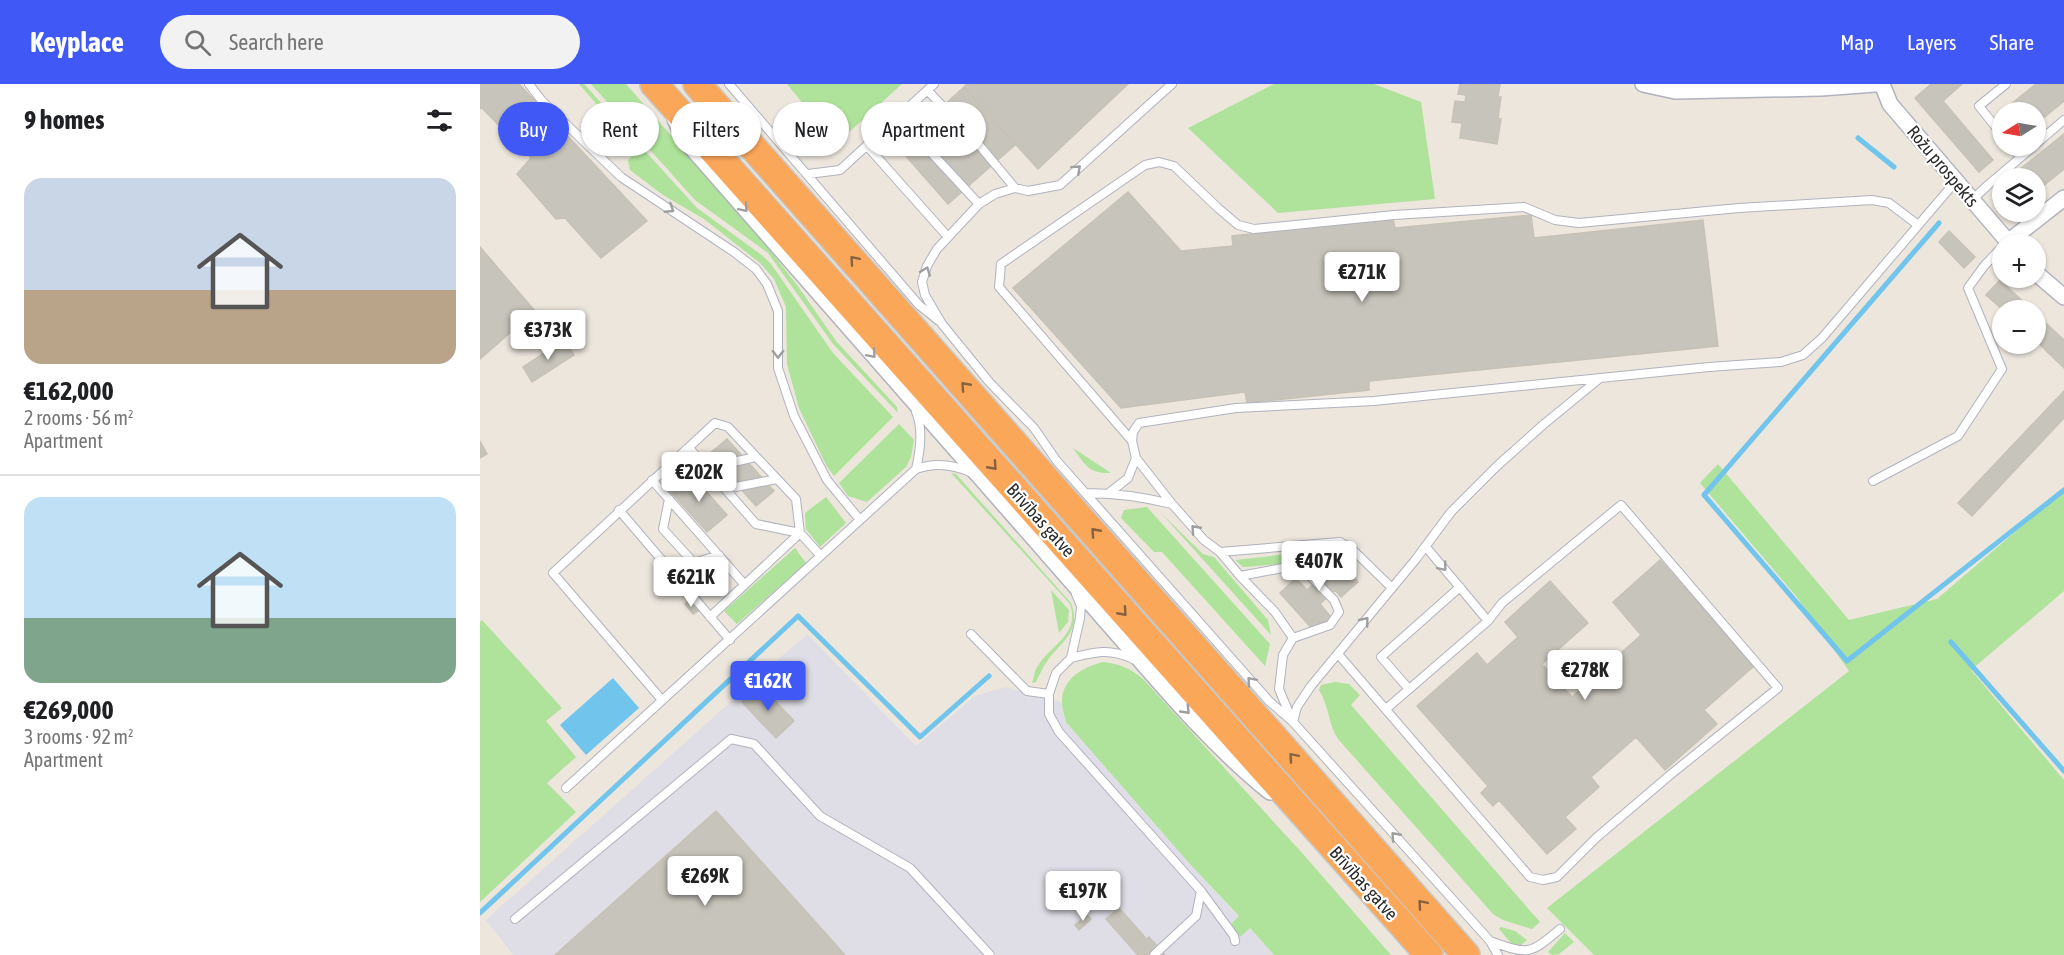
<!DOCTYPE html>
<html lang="en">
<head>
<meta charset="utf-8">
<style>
  body { margin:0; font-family:"Asap Condensed",sans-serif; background:#f2f2f2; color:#202124; height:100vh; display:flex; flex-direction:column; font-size:22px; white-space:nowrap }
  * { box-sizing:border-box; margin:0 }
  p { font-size:20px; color:#757577 }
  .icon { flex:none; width:33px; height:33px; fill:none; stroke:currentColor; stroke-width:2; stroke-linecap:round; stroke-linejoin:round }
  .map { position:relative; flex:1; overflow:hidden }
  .sheet { display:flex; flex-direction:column; background:#fff; width:480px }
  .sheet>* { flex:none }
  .top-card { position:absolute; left:18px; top:18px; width:570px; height:54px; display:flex; gap:12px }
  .needle { width:39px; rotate:259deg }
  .controls { position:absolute; left:1512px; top:18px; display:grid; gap:12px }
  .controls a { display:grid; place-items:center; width:54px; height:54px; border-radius:50%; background:#fff; box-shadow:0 2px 4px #0004; font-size:30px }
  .price { position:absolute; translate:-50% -51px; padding:0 14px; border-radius:6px; background:#fff; color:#222; font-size:20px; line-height:39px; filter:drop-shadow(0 2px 3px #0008) }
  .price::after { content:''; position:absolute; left:50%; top:36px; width:18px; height:14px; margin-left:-9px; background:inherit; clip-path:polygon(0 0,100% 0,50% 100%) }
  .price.current { background:#3f58f6; color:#fff }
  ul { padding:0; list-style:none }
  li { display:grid; align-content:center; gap:12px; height:318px; padding:0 24px }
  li+li { border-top:2px solid #e0e0e0 }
  li span { display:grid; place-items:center; height:186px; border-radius:18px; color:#555 }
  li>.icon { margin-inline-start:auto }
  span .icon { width:108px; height:108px; fill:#fffc; stroke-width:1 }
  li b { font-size:26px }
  h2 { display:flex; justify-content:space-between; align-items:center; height:72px; padding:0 24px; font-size:26px }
  .chip { padding:0 21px; border-radius:27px; background:#fff; box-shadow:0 2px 4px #0004; font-size:21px; line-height:54px }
  .chip.current { background:#3f58f6; color:#fff }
  header { display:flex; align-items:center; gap:36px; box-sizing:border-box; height:84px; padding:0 30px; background:#3f58f6; color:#fff }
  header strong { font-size:28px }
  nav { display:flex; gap:33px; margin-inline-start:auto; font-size:21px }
  .search { width:420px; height:54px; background:#f2f2f2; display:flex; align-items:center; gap:15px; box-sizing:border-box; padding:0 21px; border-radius:33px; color:#757577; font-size:22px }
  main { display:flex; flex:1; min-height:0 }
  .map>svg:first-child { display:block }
</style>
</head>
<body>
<header>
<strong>Keyplace</strong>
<div class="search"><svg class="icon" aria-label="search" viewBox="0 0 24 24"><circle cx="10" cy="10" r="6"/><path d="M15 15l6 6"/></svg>Search here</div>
<nav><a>Map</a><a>Layers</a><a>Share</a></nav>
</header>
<main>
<section class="sheet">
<h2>9 homes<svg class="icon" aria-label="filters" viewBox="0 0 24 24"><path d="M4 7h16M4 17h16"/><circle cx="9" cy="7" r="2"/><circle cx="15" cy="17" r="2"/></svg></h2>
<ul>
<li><span style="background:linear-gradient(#c9d6e8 60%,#b9a48a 0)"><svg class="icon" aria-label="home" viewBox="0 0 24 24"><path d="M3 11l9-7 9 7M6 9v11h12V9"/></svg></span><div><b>€162,000</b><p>2 rooms · 56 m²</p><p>Apartment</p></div></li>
<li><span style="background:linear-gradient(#bfe0f5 65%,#7fa58c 0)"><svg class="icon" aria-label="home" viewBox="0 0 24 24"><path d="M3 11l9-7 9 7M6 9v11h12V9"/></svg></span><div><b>€269,000</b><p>3 rooms · 92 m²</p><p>Apartment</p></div></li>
</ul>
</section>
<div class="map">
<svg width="1584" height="871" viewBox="0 0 1584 871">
  <rect width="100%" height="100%" fill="#ece6dd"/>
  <path fill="#dfdde5" d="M327 550 436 662 495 612 525 603 581 618 586 638 709 779 794 871H33L6 836Z"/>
  <path fill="#afe29a" d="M99 0H104L217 124 283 172 291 180 353 269 413 333 354 392 346 381 319 324 307 280 306 223 294 195 280 179 224 135 183 111 150 86 148 76 157 67Z
    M111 0H146L274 146 317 201 356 257 417 323 418 329 353 260 288 169 215 116Z
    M307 0H422L356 60Z
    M794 0H894L941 18 955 115 798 129 708 44Z
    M419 340 434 356 431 373 426 383 387 418 368 412 359 399Z
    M593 364 631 389C608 390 605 380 593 364Z
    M1238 380 1369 536 1457 515 1584 406V507L1491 586 1584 696V871H1114L1067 824 1369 587 1316 512 1220 399Z
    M471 389 476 390 591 519C601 545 585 555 570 573 564 581 560 589 556 598L552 599C554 594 554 589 556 585 568 562 601 551 590 520Z
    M346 413 366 439 340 463 326 445 325 429Z
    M667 423 790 560 785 582 682 468H674L641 434 644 426Z
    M681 429 723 470 734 473 788 536 791 551Z
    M315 464 326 479 257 540 244 527Z
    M809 470 801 480 763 483 755 476Z
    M571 506 589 526 588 538 579 549Z
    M2 536 82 624 66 637 96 673 67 699 96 728 0 818V538Z
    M623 578C640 580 650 584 663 595L823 770 911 871H794L770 844 760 853 751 840 759 832 709 779 586 638C585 632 582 625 582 619 581 595 603 583 623 578Z
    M855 598 869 600 880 611 871 621 1060 838 1052 845 1023 836 1013 830 858 655C848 640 849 621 839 606L841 601Z
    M1021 843 1035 847 1047 856 1040 862 1031 859 1019 845Z
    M1085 849 1094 858 1079 870 1072 871 1068 868Z"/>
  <path fill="#71c5ec" d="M133 594 159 624 106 671 80 641Z"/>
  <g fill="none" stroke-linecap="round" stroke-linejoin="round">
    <path stroke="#71c5ec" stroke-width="5" d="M1378 54 1414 83
      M1459 139 1224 411 1367 577 1584 406
      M1471 558 1584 687
      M0 829 318 532 440 653 509 592"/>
  </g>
  <path fill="#c7c4bb" stroke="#c7c2b6" stroke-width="1.5" d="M0 0H39L167 137 121 174 85 134 76 135 37 90 51 74 2 24 0 25Z
    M487 0H648L558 85 484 3Z
    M980 0H1020L1018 13H1021L1018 34 1021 35 1017 60 980 54 982 39 972 38 975 17 985 18 986 11 978 10Z
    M1451 0H1482L1463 17 1513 76 1499 88 1435 14Z
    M1556 0H1584V17L1556 40V28H1527L1525 25Z
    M484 3 535 61 468 120 418 63Z
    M1584 50V85L1556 108V94H1529Z
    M648 108 701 167 753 162 752 152 913 135 915 144 1051 131 1054 154 1223 136 1238 262 889 297V306L767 319 765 308 641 324 533 204Z
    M1469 147 1495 173 1484 184 1459 158Z
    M0 163 55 227 0 275Z
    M1520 196 1552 226H1523L1506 211Z
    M1556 230 1584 256V284L1556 257Z
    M84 256 94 271 52 298 43 283Z
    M1584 307V334L1492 432 1478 419Z
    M247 355 294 407 276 422 229 370Z
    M0 357 7 370 0 374Z
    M211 390 247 431 227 448 191 408Z
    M854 470 878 498 861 513 855 506 840 520 851 533 835 548 800 509 816 494 827 506 843 491 837 485Z
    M1180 476 1274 582 1224 626 1237 640 1185 686 1156 653 1111 693 1119 703 1085 733 1096 745 1067 770 1019 716 1013 722 1001 709 1008 702 937 622 997 569 1007 581 1038 553 1025 538 1070 497 1108 539 1062 580 1092 613 1161 551 1133 518Z
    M209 517 218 527 213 530 205 520Z
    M280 601 314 637 296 654 262 618Z
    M236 727 365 871H75Z
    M639 824 663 851 650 862 626 835Z
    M607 831 611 835 599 846 595 841Z
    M663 851 666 855 669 853 685 871H658L650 862Z"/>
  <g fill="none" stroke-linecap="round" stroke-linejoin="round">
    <defs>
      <path id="lane" d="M49 0 62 17 141 93 254 168 276 185 287 200 298 227V284L314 332 347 396 380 436
        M249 0 439 221 459 237
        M692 0 580 101 548 107 535 104 515 110 499 120 457 165 447 182 442 198 445 211 462 240 510 299 554 344 576 376 789 617 813 638 1010 857 1018 871
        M448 7 495 56 535 104
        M419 34 499 120
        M1522 51 1499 22 1526 0
        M1556 60 1584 36
        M1531 62 1541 73
        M388 63 468 153
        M328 90 360 86 454 0
        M1492 116 1508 101 1554 62
        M652 357 519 203 521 180 665 81 679 78 694 82 738 124 758 141 774 145 914 131 1044 123 1075 136 1099 139 1259 124 1392 116 1409 119 1438 141
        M209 364 276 440 320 449
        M226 384 276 373
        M436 385C440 368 443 344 436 328
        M172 396 264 500
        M1393 397 1478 352 1522 285 1488 204 1504 182 1522 163
        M245 405 297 395
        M606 409C635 409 663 413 692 420
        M629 409 648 394 656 374
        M189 415 183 445 214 479 239 471
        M139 426 250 556
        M740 468 860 458 873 466 912 504
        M819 481 760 492 740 468 724 456 692 420 656 374 652 357 653 348 659 339 756 324 894 317 1229 283 1301 278 1323 271 1342 254 1476 97
        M760 492 795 528 813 554
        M596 510 601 522 600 534 591 574 576 589 569 610V630L579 648 721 807 716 832 674 871
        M230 533 320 449
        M491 550 547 607 569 610
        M858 570 1050 793 1063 796 1077 793 1116 754 1190 691 1298 604 1141 421 1022 519 1008 537 946 463
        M591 574C615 568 629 564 653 575
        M928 604 901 573 980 503
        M182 616 73 489 235 339 248 343 316 415 320 449 340 471
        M906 625 1008 537
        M811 634 799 605 803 571 813 554 850 541 859 528 854 516 819 481 816 462
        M813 638 817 623 831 602 936 475 971 428 1017 382 1064 340 1119 295
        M86 704 436 385C455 378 472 380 490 388
        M721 807 754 852 755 857
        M35 835 251 655 274 660 340 732 430 784 510 871
        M1010 857C1049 871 1049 871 1080 845"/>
      <path id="street" d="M1163 0 1195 7 1341 4 1395 0
        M1402 0 1410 20 1530 160
        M195 35 204 55 626 537C678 596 729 659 790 708
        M1528 158 1584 114
        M1556 189 1584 213"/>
      <path id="highway" d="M174 0 949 871
        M217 0 986 871"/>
    </defs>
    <use href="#lane" stroke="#b0b2be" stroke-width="10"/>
    <use href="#street" stroke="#b0b2be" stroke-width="18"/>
    <use href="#highway" stroke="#c8c8c8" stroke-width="30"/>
    <use href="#lane" stroke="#fff" stroke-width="8"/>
    <use href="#street" stroke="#fff" stroke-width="15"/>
    <use href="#highway" stroke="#fba759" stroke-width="27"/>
  </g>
  <defs><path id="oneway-chevron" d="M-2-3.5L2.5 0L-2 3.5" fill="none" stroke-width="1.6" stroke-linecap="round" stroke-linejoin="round" transform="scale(1.5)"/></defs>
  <g stroke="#9f9f9f">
    <use href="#oneway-chevron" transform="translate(597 85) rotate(-42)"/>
    <use href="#oneway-chevron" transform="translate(264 124) rotate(49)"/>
    <use href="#oneway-chevron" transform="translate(190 125) rotate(33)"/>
    <use href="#oneway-chevron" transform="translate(446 187) rotate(-69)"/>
    <use href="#oneway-chevron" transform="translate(298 270) rotate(90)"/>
    <use href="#oneway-chevron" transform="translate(392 270) rotate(49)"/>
    <use href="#oneway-chevron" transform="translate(715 445) rotate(-132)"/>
    <use href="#oneway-chevron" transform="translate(963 483) rotate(50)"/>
    <use href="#oneway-chevron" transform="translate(885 537) rotate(-51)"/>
    <use href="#oneway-chevron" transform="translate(771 597) rotate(-131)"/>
    <use href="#oneway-chevron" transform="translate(706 626) rotate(46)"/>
    <use href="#oneway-chevron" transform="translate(915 752) rotate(-132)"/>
  </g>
  <g stroke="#88623f">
    <use href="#oneway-chevron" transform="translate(374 176) rotate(-131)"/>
    <use href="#oneway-chevron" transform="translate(485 302) rotate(-132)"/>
    <use href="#oneway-chevron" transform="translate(513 382) rotate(48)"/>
    <use href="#oneway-chevron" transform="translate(615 448) rotate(-132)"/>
    <use href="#oneway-chevron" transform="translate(643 528) rotate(48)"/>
    <use href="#oneway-chevron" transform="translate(813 673) rotate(-131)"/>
    <use href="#oneway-chevron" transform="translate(942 820) rotate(-131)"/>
  </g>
  <g text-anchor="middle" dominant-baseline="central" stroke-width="4.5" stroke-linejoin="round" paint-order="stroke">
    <g font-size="18" fill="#2a2a2a" stroke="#fff">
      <text transform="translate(1463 82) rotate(50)">Rožu prospekts</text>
      <text transform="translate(561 436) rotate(48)">Brīvības gatve</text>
      <text transform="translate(884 799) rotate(48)">Brīvības gatve</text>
    </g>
  </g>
</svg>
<div class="controls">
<a><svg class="needle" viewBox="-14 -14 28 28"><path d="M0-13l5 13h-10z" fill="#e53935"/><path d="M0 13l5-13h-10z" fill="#757577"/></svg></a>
<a><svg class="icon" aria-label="layers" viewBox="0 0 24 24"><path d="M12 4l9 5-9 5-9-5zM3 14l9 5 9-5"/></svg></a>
<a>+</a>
<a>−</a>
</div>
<b class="price" style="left:882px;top:219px">€271K</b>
<b class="price" style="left:68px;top:277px">€373K</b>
<b class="price" style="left:219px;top:419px">€202K</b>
<b class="price" style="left:839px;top:508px">€407K</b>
<b class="price" style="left:211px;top:524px">€621K</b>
<b class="price" style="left:1105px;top:617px">€278K</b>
<b class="price current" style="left:288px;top:628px">€162K</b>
<b class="price" style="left:225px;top:823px">€269K</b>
<b class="price" style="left:603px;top:838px">€197K</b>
<div class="top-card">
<a class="chip current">Buy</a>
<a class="chip">Rent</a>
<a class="chip">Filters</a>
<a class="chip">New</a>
<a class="chip">Apartment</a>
</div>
</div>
</main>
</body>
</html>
